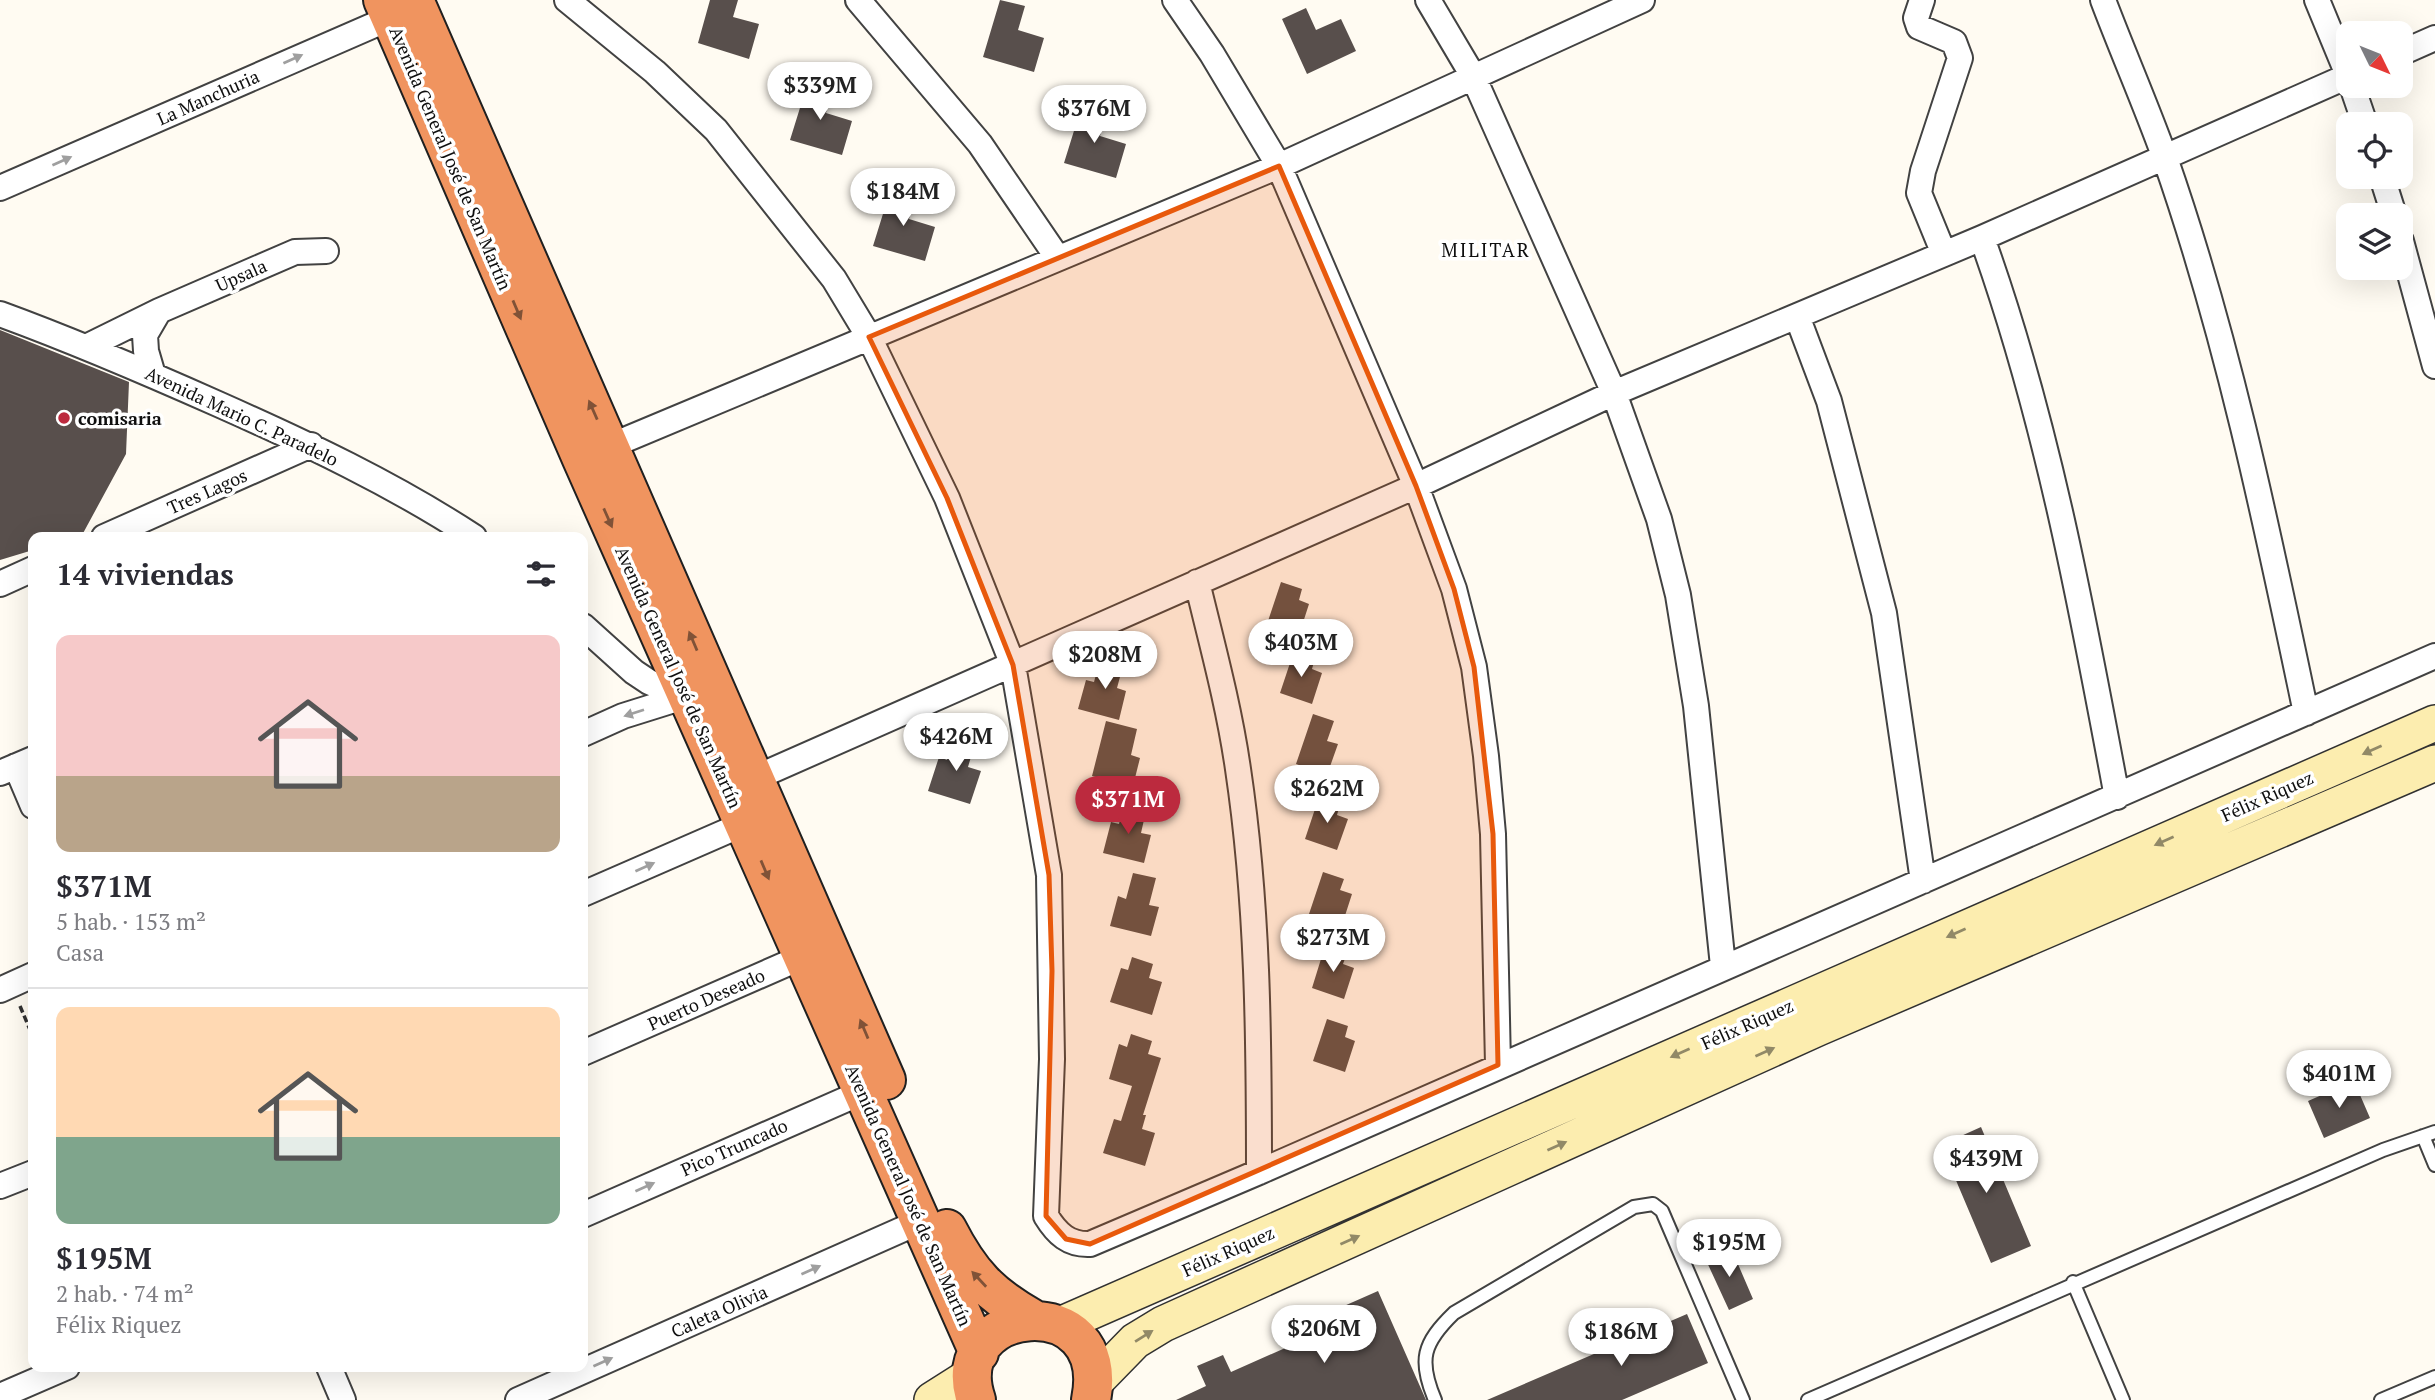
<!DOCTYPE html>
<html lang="es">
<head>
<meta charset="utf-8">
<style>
  body { margin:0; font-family:"PT Serif",serif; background:#f7f7f7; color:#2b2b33; height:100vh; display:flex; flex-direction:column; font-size:26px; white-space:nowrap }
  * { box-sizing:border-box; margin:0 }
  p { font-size:23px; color:#7c7c81 }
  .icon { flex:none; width:38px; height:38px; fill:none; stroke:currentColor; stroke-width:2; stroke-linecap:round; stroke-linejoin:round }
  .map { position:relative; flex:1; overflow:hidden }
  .panel { position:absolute; left:28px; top:532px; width:560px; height:840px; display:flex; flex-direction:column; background:#fff; border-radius:14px; box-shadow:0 7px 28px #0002 }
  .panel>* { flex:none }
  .needle { width:46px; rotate:133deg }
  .tools { position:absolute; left:2336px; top:21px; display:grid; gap:14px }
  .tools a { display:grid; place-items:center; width:77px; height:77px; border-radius:14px; background:#fff; box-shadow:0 7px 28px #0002; font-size:35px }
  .price { position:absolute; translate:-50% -60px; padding:0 16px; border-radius:24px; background:#fff; color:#222; font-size:23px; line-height:46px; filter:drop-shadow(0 2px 4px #0008) }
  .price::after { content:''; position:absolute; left:50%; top:42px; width:21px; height:16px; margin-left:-10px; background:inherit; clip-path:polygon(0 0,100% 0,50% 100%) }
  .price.active { background:#bc2a3e; color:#fff }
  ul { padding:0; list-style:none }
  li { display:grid; align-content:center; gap:14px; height:371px; padding:0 28px }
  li+li { border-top:2px solid #e1e1e2 }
  li span { display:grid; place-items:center; height:217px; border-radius:14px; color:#555 }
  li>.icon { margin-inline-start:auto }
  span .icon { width:126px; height:126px; fill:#fffc; stroke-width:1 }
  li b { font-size:30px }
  h2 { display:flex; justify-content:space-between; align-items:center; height:84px; padding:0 28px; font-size:30px }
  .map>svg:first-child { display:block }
</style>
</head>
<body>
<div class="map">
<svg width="2435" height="1400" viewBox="0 0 2435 1400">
  <rect width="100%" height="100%" fill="#fffbf2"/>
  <path fill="#584f4c" d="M710 0H738L733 17 759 24 749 59 698 43Z
    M1000 0 1025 6 1018 30 1044 38 1034 72 983 57Z
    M1306 8 1316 30 1341 19 1356 51 1307 74 1282 19Z
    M808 82 833 89 826 113 852 121 842 155 790 140Z
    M1082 105 1107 113 1100 136 1126 144 1116 178 1064 163Z
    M891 188 916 195 909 219 935 227 925 261 873 246Z
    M0 330 129 382 126 454 81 537H33V550L0 560Z
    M1281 582 1302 589 1299 600 1309 604 1299 635 1267 624Z
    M1294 651 1315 658 1312 669 1322 673 1312 704 1280 693Z
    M1101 656 1124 662 1117 688 1126 691 1119 720 1078 709 1086 680 1094 682Z
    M1313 714 1334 721 1327 741 1338 744 1327 775 1296 764Z
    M1106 721 1137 729 1131 755 1140 758 1133 786 1092 776Z
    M954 736 975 743 968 767 981 771 970 804 928 791 939 757 947 760Z
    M1319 797 1340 804 1337 815 1348 819 1337 850 1305 839Z
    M1123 806 1146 811 1141 833 1151 835 1144 863 1103 853 1111 822 1119 824Z
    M1323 872 1344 879 1340 890 1352 894 1342 925 1309 914Z
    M1133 873 1156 878 1149 905 1159 907 1151 936 1110 926 1118 896 1126 899Z
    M1325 946 1347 953 1343 964 1354 968 1344 999 1312 988Z
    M1132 957 1153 964 1149 978 1162 982 1152 1015 1110 1002 1121 968 1128 970Z
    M1327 1019 1348 1026 1345 1037 1355 1041 1345 1072 1313 1061Z
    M1131 1034 1152 1041 1148 1054 1161 1058 1143 1115H1146L1142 1129 1155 1133 1145 1166 1103 1153 1114 1119 1121 1121 1132 1086 1109 1079 1119 1044 1127 1047Z
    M2354 1081 2370 1118 2324 1138 2308 1101Z
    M1981 1127 2031 1246 1991 1263 1941 1145Z
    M1731 1248 1753 1299 1729 1310 1705 1258Z
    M1378 1291 1426 1400H1176L1206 1386 1197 1366 1223 1355 1231 1372 1335 1326 1332 1319 1346 1312 1344 1306Z
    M1687 1314 1708 1363 1622 1400H1487Z"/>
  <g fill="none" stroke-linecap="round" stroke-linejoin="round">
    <defs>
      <path id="lane" d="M2423 1136 2435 1165
        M2073 1282 2123 1400
        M1435 1400C1418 1360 1423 1343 1454 1313L1634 1207 1653 1204 1662 1211 1743 1400
        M1808 1400 2383 1150 2435 1132
        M2381 1400 2435 1377"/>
      <path id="street" d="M567 0 655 72 716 130 834 279 869 337 947 498 1013 665 1049 875 1052 1059 1046 1216C1057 1234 1069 1245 1090 1244L1259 1172 2435 656
        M858 0 980 144 1057 257
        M1175 0 1212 54 1279 166 1416 486 1454 589 1474 667 1486 756 1493 834 1498 1065
        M1428 0 1473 76 1614 393 1659 519 1678 595 1696 706 1723 966
        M1922 0 1916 18 1919 27 1954 42 1960 58 1923 171 1919 193 1944 254
        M2103 0C2123 53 2146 105 2165 158 2228 338 2267 527 2306 713
        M2317 0 2348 75
        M2401 53 2435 38
        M2352 86 2365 124
        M2382 177 2394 215
        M0 188 404 12
        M1982 238C2047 419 2082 609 2117 797
        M2401 241 2435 366
        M0 314C74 341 146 372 218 404 306 443 393 484 474 537
        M1797 316 1829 401 1884 613 1923 881
        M88 346 159 311
        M153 375 146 351 145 335 159 311 295 252 326 251
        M596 452 1279 166 1642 0
        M104 537 311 445
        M1197 582C1212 644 1229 706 1238 769 1258 903 1259 1037 1259 1172
        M0 584 33 569
        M583 626 634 672 649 682 690 700
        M583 734 623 716 690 695
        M16 766 33 806
        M0 773 33 759
        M755 778 1416 486 1614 393 1982 238 2348 76
        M583 894 755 819
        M0 990 33 975
        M583 1053 816 951
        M0 1186 33 1173
        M583 1215 874 1087
        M329 1367 343 1400
        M0 1396 67 1367
        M518 1400 919 1222"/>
      <path id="secondary" d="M1060 1325 2435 723
        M1095 1382 1135 1341 1163 1324 1818 1028 2435 763
        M932 1400 973 1374"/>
      <path id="highway" d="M383 0 582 459 979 1353
        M414 0 886 1080
        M947 1229C970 1274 990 1295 1033 1319
        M976 1400C943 1304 1114 1286 1091 1400"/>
    </defs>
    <use href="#lane" stroke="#424242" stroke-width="16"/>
    <use href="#street" stroke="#424242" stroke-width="28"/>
    <use href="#secondary" stroke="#313131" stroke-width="38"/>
    <use href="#highway" stroke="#202020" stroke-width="42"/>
    <path stroke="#313131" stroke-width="3.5" stroke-dasharray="7 3.5" stroke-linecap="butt" d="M20 1006 33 1037"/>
    <use href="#lane" stroke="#fff" stroke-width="12"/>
    <use href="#street" stroke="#fff" stroke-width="24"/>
    <use href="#secondary" stroke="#fcedaf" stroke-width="35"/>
    <use href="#highway" stroke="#f0945f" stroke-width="38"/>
  </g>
  <defs><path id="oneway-solid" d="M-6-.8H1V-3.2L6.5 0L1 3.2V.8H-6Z" transform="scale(1.75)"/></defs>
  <g fill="#9f9f9f">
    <use href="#oneway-solid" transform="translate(293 59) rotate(-24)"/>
    <use href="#oneway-solid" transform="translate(62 161) rotate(-24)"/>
    <use href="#oneway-solid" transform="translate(634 713) rotate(162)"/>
    <use href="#oneway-solid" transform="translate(645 867) rotate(-24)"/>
    <use href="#oneway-solid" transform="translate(645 1187) rotate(-24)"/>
    <use href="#oneway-solid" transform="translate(811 1270) rotate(-24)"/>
    <use href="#oneway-solid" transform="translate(603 1362) rotate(-24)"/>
  </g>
  <g fill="#805237">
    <use href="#oneway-solid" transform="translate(517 310) rotate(67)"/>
    <use href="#oneway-solid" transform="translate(593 410) rotate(-114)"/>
    <use href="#oneway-solid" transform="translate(608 518) rotate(66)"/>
    <use href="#oneway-solid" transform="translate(693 641) rotate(-113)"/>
    <use href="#oneway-solid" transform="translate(765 870) rotate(67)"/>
    <use href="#oneway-solid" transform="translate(864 1029) rotate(-113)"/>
    <use href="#oneway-solid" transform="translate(979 1279) rotate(-133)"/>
  </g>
  <g fill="#918967">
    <use href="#oneway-solid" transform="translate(2372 750) rotate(156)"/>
    <use href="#oneway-solid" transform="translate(2164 841) rotate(156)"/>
    <use href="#oneway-solid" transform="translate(1956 933) rotate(156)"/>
    <use href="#oneway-solid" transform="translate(1765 1052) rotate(-24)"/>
    <use href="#oneway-solid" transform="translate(1680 1053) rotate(156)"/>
    <use href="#oneway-solid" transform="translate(1557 1146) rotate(-24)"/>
    <use href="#oneway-solid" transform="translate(1350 1240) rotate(-24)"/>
    <use href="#oneway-solid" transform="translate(1144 1336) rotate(-32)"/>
  </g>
  <path fill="#e8590c" fill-opacity="0.2" stroke="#e8590c" stroke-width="5" stroke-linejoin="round" d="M1279 166 1416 486 1454 589 1474 667 1493 834 1498 1065 1090 1244 1066 1239 1046 1216 1052 971 1049 875 1013 665 947 498 869 337Z"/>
  <circle fill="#bc2a3e" stroke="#fff" stroke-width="2.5" cx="64" cy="418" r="7"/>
  <g text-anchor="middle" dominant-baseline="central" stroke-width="7" stroke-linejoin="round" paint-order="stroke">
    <g font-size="18" fill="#0f0f0f" stroke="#fff">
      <text transform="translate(208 97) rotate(-24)">La Manchuria</text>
      <text transform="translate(451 158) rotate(67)">Avenida General José de San Martín</text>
      <text transform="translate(241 275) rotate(-24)">Upsala</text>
      <text transform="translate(242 416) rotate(25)">Avenida Mario C. Paradelo</text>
      <text transform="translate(207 491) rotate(-24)">Tres Lagos</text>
      <text transform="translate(679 677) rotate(66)">Avenida General José de San Martín</text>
      <text transform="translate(2267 796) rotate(-24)">Félix Riquez</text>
      <text transform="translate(706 999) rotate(-24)">Puerto Deseado</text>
      <text transform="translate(1747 1024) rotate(-24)">Félix Riquez</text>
      <text transform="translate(734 1147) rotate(-24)">Pico Truncado</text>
      <text transform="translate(909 1195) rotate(66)">Avenida General José de San Martín</text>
      <text transform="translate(1228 1251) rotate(-24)">Félix Riquez</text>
      <text transform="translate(719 1311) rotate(-24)">Caleta Olivia</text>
    </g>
    <g font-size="18" font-weight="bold" fill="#0f0f0f" stroke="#fff" text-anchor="start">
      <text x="78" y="418">comisaria</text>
    </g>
    <g font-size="19" letter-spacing="2" fill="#0f0f0f" stroke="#fff">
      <text x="1486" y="249">MILITAR</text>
    </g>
  </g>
</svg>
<div class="tools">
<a><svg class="needle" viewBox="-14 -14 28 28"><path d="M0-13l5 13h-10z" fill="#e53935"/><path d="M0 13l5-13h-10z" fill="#7c7c81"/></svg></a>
<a><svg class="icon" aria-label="locate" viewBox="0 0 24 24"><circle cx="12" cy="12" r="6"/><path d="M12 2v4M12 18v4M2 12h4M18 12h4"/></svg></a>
<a><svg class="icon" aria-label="layers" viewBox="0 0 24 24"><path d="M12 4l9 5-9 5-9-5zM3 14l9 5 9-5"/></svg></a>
</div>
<b class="price" style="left:820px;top:122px">$339M</b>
<b class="price" style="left:1094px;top:145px">$376M</b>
<b class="price" style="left:903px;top:228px">$184M</b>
<b class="price" style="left:1301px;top:679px">$403M</b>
<b class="price" style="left:1105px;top:691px">$208M</b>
<b class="price" style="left:956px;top:773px">$426M</b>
<b class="price" style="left:1327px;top:825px">$262M</b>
<b class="price active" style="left:1128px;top:836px">$371M</b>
<b class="price" style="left:1333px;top:974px">$273M</b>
<b class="price" style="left:2339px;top:1110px">$401M</b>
<b class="price" style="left:1986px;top:1195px">$439M</b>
<b class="price" style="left:1729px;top:1279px">$195M</b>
<b class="price" style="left:1324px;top:1365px">$206M</b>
<b class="price" style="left:1621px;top:1368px">$186M</b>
<section class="panel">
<h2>14 viviendas<svg class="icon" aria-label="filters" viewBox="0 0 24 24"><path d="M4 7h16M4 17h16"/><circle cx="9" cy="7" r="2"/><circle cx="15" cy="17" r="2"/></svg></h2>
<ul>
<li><span style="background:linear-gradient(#f6c9c9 65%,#b9a48a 0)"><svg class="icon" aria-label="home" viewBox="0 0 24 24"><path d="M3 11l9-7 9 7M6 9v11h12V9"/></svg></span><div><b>$371M</b><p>5 hab. · 153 m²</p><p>Casa</p></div></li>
<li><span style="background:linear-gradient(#ffd9b3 60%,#7fa58c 0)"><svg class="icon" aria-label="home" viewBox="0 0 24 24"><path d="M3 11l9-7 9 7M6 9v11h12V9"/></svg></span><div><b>$195M</b><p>2 hab. · 74 m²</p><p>Félix Riquez</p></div></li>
</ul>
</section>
</div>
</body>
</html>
